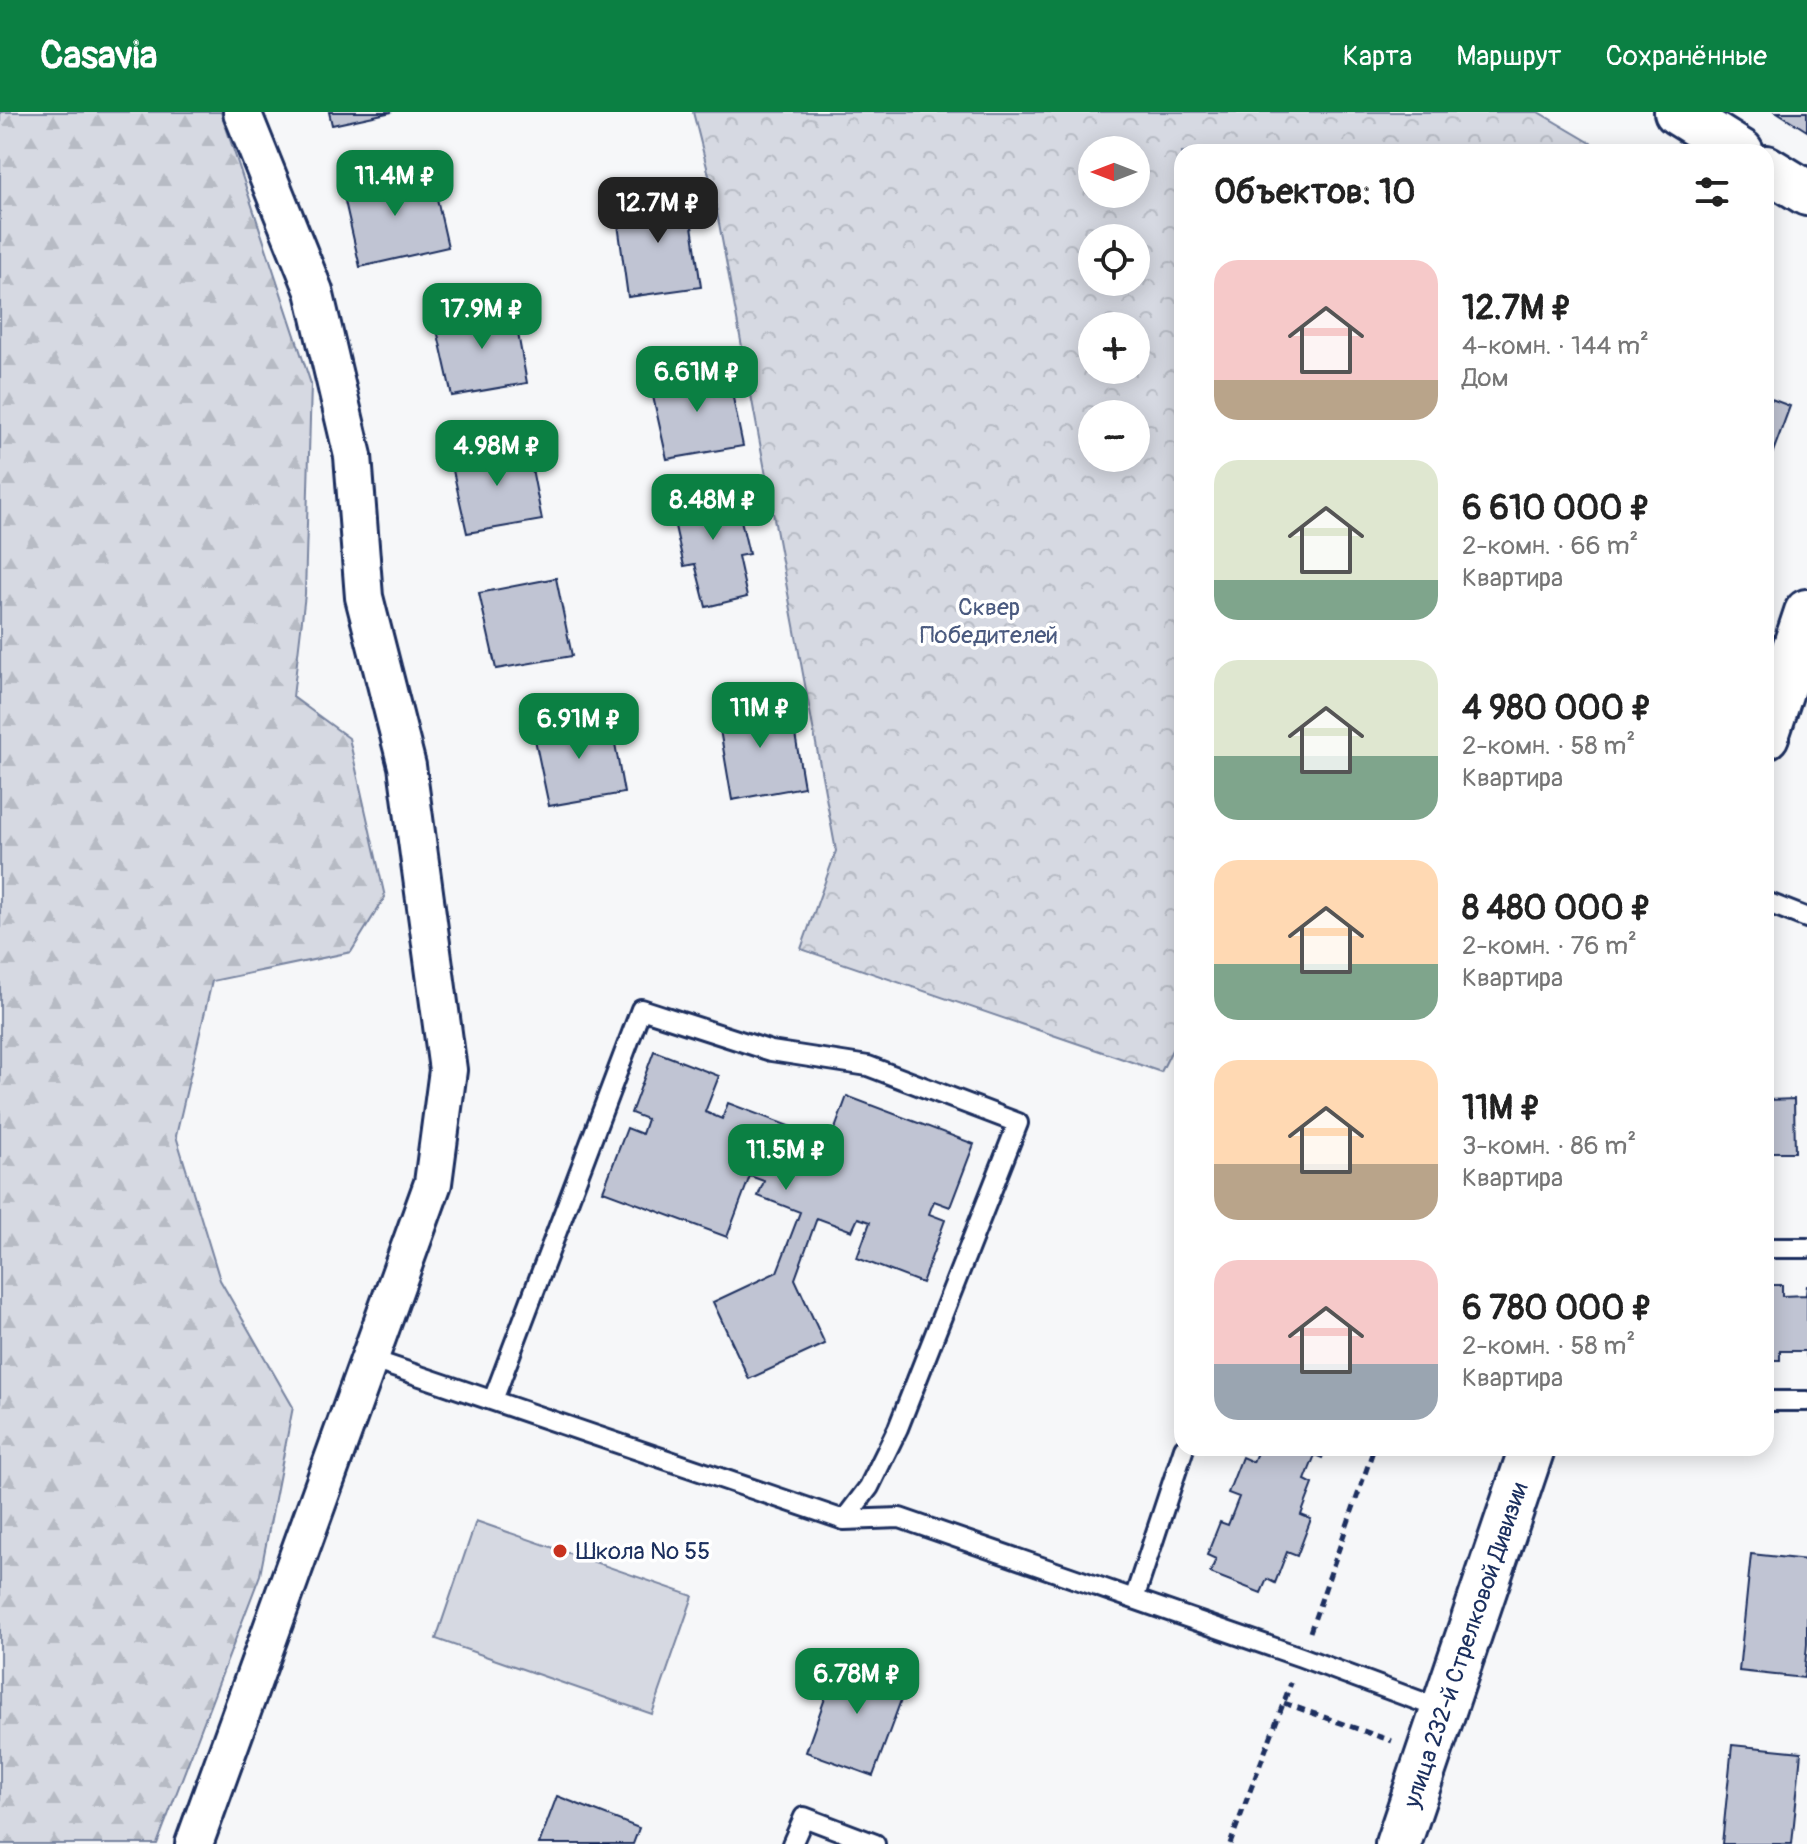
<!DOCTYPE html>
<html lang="ru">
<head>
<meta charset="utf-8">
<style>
  body { margin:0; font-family:Pangolin,sans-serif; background:#f2f2f2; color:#222; height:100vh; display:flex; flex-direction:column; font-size:30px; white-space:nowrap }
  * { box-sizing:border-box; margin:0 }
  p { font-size:26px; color:#767676 }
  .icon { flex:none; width:44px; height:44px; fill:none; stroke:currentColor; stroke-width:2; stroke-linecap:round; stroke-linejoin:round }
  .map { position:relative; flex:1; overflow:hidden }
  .side { position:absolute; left:1174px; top:32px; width:600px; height:1312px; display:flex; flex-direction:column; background:#fff; border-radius:24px; box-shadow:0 4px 20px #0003 }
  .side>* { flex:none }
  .needle { width:52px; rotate:270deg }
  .controls { position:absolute; left:1078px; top:24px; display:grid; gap:16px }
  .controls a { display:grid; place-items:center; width:72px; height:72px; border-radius:50%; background:#fff; box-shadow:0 4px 20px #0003; font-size:40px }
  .price { position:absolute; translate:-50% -68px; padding:0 18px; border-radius:16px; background:#0b8043; color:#fff; font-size:26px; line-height:52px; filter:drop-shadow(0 2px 4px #0008) }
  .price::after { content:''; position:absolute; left:50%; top:48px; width:24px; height:18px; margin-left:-12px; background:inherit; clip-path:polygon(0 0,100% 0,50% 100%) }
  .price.active { background:#222; color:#fff }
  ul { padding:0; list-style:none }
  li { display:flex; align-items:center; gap:24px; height:200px; padding:0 40px }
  li span { display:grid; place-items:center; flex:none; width:224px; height:160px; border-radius:24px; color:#555 }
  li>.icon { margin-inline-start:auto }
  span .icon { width:96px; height:96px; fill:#fffc; stroke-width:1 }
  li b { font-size:34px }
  h2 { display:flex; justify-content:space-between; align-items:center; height:96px; padding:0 40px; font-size:34px }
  header { display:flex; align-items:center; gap:48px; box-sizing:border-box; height:112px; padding:0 40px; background:#0b8043; color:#fff }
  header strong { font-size:38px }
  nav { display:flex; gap:44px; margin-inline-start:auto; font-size:28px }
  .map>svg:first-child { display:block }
</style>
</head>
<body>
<header>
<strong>Casavia</strong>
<nav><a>Карта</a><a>Маршрут</a><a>Сохранённые</a></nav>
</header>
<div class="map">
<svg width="1807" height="1732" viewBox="0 0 1807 1732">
  <defs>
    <pattern id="forest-firs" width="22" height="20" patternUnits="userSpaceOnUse" patternTransform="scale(2)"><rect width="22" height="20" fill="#d6d9e2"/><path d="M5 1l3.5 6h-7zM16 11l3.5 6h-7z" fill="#b7bbc4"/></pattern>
    <pattern id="park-crowns" width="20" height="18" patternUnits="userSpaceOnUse" patternTransform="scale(2)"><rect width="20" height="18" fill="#d6d9e2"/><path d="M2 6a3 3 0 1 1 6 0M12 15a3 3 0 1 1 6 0" fill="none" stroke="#b7bbc4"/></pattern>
  </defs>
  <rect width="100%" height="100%" fill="#f6f7f9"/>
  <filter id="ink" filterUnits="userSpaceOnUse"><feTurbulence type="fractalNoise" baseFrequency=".0125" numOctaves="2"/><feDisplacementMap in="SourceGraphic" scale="16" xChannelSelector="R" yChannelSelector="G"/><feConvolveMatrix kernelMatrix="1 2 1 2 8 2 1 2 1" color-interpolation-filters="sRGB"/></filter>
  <g filter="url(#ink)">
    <path fill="#d6d9e2" stroke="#7884a0" stroke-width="2" d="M476 1409 693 1484 652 1602 436 1527Z"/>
    <path fill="url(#forest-firs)" stroke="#7884a0" stroke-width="2" d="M0 0H221L311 272 305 482 293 585 349 626 385 785 351 840 212 869 176 1024 220 1168 293 1295 260 1463 157 1732H0Z"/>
    <path fill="url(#park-crowns)" stroke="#7884a0" stroke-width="2" fill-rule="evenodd" d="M693 0H1538L1606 40H1182V918L1161 960 801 837 836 739 713 79ZM1092 38H1136V82H1092ZM1092 126H1136V170H1092ZM1092 214H1136V258H1092ZM1092 302H1136V346H1092Z"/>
    <path fill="#c0c4d3" stroke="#1b2f5e" stroke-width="2" d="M329 0H392L332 13Z
      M1777 0H1807V19Z
      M430 56 448 135 360 155 342 76Z
      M687 80 701 175 628 185 615 90Z
      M513 194 527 271 452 284 435 209Z
      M727 257 743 334 667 347 650 271Z
      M1766 285 1790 294 1770 348 1766 347Z
      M527 331 542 408 467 421 450 345Z
      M733 374 749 442 738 444 747 485 706 495 695 452 684 454 669 388Z
      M556 466 572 544 496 557 479 481Z
      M789 587 804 675 732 688 717 600Z
      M610 604 624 681 549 694 533 618Z
      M654 939 719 964 705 1000 722 1007 728 991 818 1025 814 1040 825 1044 847 984 974 1032 950 1095 934 1089 929 1102 945 1108 922 1171 857 1146 870 1110 858 1106 852 1119 817 1106 795 1167 825 1232 749 1267 713 1190 777 1160 800 1100 758 1084 764 1069 750 1064 727 1125 603 1079 627 1016 642 1022 647 1007 631 1001Z
      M1794 987 1795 1040H1766V988Z
      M1766 1173H1782V1184L1806 1183 1807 1173V1247L1806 1239H1780V1248H1766Z
      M1259 1336H1326L1322 1346 1315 1343 1305 1368 1313 1372 1301 1403 1311 1407 1297 1444 1287 1440 1275 1471 1267 1467 1261 1481 1210 1461 1216 1447 1207 1443 1220 1410 1228 1413 1239 1385 1228 1381 1242 1345 1253 1350Z
      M1751 1442 1807 1448V1532L1804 1566 1739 1559Z
      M840 1544 908 1569 873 1664 806 1640Z
      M1732 1633 1801 1640 1792 1732H1722Z
      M557 1684 639 1716 633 1732H539Z"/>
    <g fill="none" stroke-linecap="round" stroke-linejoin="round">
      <defs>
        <path id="lane" d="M1766 790 1807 806
          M1766 1136H1807
          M370 1247 844 1408 900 1406 1301 1545 1444 1598
          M493 1288 641 897 771 939 868 954 1018 1011 898 1316 869 1375 844 1408
          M1766 1289H1807
          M1134 1487 1184 1336
          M792 1732 804 1705 875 1732"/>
        <path id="street" d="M194 1732 433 1071 448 958 407 654 364 485 353 344 314 179 242 0"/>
        <g id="secondary">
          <path d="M1677 0 1741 40"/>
          <path d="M1766 56 1807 81"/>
          <path d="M1766 624 1807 500"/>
          <path id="s1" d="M1398 1732 1532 1336"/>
        </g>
      </defs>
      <use href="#lane" stroke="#1b2f5e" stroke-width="24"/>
      <use href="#street" stroke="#1b2f5e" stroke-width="42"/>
      <use href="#secondary" stroke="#1b2f5e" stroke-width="50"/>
      <path stroke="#1b2f5e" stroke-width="5" stroke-dasharray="8 6" stroke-linecap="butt" d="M1310 1520 1374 1336
        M1284 1591 1392 1629
        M1230 1732 1291 1571"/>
      <use href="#lane" stroke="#fff" stroke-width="18"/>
      <use href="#street" stroke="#fff" stroke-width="36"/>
      <use href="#secondary" stroke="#fff" stroke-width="44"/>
    </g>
  </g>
  <circle fill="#c8321e" stroke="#fff" stroke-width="3" cx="560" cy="1439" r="8"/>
  <g text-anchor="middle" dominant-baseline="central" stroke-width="7" stroke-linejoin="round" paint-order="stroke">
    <g font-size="24" fill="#4a5a7f" stroke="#fff">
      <text x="989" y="495">Сквер<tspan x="989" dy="28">Победителей</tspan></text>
    </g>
    <g font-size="24" fill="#1b2f5e" stroke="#fff" text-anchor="start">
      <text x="576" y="1439">Школа № 55</text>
    </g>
    <g font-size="24" fill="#1b2f5e" stroke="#fff">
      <text stroke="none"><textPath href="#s1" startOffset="210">улица 232-й Стрелковой Дивизии</textPath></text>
    </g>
  </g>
</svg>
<div class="controls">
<a><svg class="needle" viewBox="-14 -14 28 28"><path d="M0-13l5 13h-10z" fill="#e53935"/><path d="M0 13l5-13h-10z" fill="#767676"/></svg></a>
<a><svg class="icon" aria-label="locate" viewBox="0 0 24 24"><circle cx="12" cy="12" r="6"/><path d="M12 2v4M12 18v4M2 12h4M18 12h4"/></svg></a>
<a>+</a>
<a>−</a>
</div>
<b class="price" style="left:395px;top:106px">11.4M ₽</b>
<b class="price active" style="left:658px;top:133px">12.7M ₽</b>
<b class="price" style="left:482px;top:239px">17.9M ₽</b>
<b class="price" style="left:697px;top:302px">6.61M ₽</b>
<b class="price" style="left:497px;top:376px">4.98M ₽</b>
<b class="price" style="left:713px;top:430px">8.48M ₽</b>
<b class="price" style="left:760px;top:638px">11M ₽</b>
<b class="price" style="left:579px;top:649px">6.91M ₽</b>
<b class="price" style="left:786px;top:1080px">11.5M ₽</b>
<b class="price" style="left:857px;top:1604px">6.78M ₽</b>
<section class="side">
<h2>Объектов: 10<svg class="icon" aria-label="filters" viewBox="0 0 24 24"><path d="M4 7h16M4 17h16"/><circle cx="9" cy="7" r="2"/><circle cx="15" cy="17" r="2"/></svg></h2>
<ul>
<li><span style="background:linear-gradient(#f6c9c9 75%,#b9a48a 0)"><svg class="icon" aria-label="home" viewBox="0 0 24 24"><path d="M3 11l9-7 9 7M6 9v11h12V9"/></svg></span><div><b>12.7M ₽</b><p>4-комн. · 144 m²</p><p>Дом</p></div></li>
<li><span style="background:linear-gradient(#dfe7d0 75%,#7fa58c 0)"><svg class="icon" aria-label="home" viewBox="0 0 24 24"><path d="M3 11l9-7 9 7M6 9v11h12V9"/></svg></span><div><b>6 610 000 ₽</b><p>2-комн. · 66 m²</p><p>Квартира</p></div></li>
<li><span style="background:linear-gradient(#dfe7d0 60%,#7fa58c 0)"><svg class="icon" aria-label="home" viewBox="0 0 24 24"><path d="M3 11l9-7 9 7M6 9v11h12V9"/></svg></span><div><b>4 980 000 ₽</b><p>2-комн. · 58 m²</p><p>Квартира</p></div></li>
<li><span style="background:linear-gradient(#ffd9b3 65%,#7fa58c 0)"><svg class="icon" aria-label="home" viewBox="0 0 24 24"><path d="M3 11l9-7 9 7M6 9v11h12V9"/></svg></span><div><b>8 480 000 ₽</b><p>2-комн. · 76 m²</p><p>Квартира</p></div></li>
<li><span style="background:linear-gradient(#ffd9b3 65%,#b9a48a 0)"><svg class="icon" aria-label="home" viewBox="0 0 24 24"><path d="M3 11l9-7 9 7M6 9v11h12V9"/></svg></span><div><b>11M ₽</b><p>3-комн. · 86 m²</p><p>Квартира</p></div></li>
<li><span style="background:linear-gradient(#f6c9c9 65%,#9aa5b1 0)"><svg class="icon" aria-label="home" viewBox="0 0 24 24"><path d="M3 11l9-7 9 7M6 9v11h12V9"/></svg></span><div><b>6 780 000 ₽</b><p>2-комн. · 58 m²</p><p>Квартира</p></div></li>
</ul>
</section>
</div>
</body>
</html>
